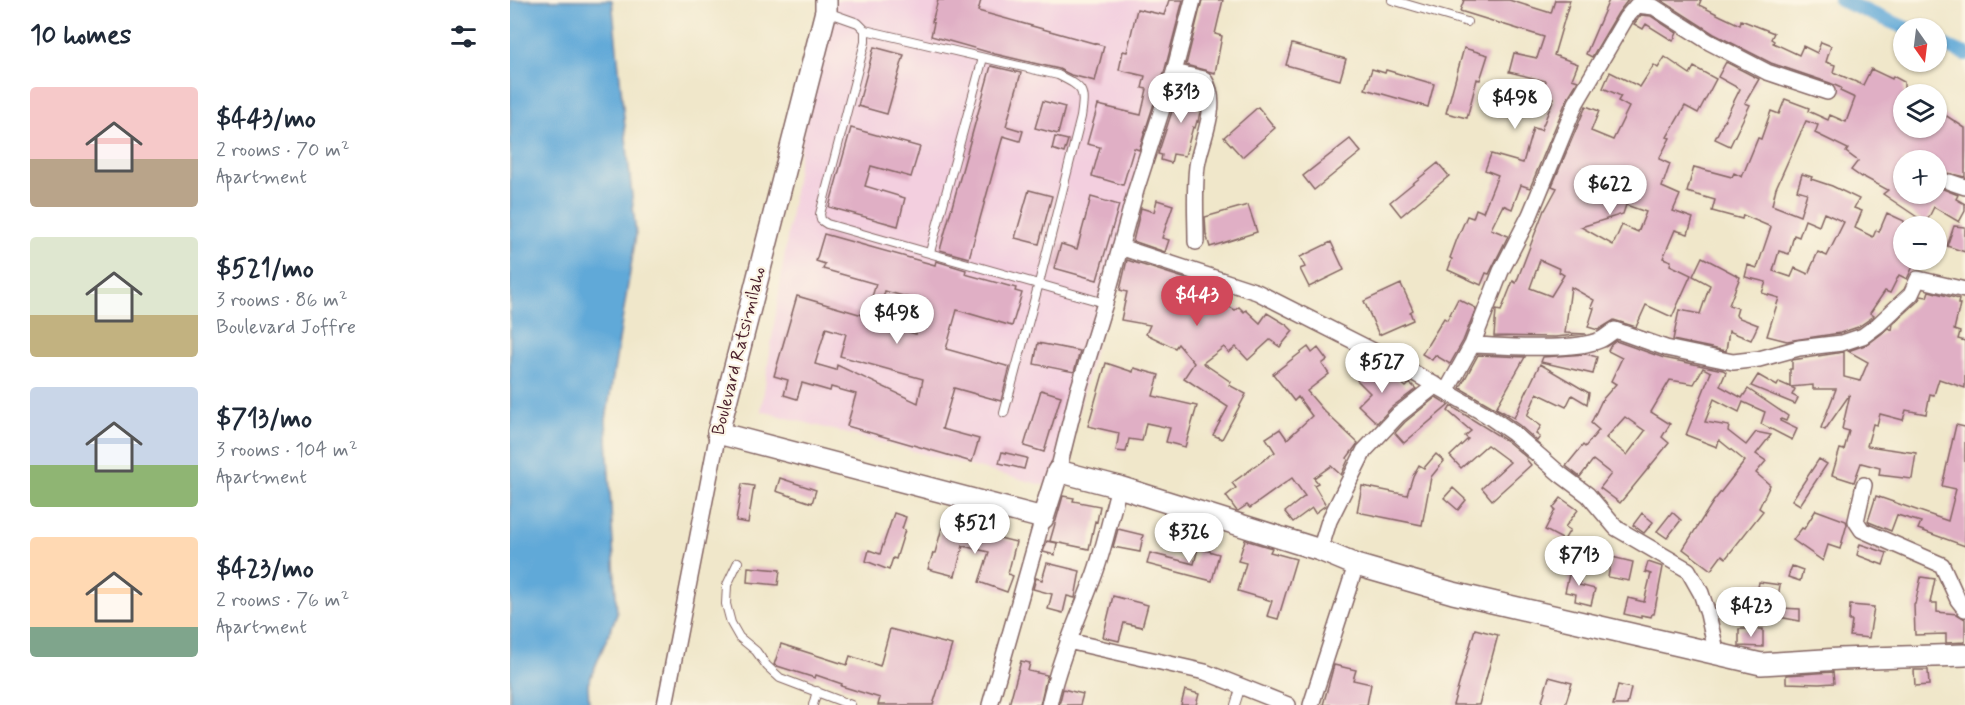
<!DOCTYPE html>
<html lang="en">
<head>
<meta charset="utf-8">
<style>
  body { margin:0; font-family:Mynerve,sans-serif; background:#f6f6f7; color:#1f2937; height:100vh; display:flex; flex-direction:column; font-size:22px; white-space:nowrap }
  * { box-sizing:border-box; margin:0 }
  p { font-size:20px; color:#747a83 }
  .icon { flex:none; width:33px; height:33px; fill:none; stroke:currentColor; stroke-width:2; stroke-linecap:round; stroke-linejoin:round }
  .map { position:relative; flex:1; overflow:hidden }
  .details { display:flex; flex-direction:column; background:#fff; width:510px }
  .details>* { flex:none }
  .needle { width:39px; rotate:166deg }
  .tools { position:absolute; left:1383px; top:18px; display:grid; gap:12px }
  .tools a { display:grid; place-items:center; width:54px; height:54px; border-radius:50%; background:#fff; box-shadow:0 2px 4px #0004; font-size:30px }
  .price { position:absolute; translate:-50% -51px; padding:0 14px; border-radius:21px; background:#fff; color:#222; font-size:20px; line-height:39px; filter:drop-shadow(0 2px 3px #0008) }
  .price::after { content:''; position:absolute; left:50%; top:36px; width:18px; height:14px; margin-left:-9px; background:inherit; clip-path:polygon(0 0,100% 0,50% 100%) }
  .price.on { background:#d1495b; color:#fff }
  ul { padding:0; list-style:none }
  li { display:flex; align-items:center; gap:18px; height:150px; padding:0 30px }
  li span { display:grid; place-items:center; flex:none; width:168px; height:120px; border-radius:6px; color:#555 }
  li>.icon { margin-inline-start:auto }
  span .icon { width:72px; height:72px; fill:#fffc; stroke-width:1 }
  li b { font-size:26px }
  h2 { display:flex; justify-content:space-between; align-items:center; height:72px; padding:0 30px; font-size:26px }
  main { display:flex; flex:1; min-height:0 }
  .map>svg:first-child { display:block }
</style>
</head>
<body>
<main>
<section class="details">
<h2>10 homes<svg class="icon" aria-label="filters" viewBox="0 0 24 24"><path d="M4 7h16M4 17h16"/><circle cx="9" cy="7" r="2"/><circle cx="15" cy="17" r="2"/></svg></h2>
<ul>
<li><span style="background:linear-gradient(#f6c9c9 60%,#b9a48a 0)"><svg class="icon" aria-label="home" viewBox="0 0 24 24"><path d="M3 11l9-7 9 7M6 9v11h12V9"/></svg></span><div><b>$443/mo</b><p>2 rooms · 70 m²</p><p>Apartment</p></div></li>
<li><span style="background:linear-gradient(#dfe7d0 65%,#c2b280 0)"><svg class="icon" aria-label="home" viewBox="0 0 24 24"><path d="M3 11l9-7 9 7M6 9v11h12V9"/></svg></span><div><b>$521/mo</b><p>3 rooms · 86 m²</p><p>Boulevard Joffre</p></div></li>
<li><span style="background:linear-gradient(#c9d6e8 65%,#8fb573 0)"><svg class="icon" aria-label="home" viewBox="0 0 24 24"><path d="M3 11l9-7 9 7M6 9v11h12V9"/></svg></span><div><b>$713/mo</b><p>3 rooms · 104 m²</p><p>Apartment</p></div></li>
<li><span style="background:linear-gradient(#ffd9b3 75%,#7fa58c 0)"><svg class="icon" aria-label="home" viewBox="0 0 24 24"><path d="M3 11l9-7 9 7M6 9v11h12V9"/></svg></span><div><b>$423/mo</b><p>2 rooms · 76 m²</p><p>Apartment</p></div></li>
</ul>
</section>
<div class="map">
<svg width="1455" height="705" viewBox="0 0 1455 705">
  <rect width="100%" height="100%" fill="#fcf5e5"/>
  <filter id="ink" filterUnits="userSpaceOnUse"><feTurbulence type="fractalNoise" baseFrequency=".0167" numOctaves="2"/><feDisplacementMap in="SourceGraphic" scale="12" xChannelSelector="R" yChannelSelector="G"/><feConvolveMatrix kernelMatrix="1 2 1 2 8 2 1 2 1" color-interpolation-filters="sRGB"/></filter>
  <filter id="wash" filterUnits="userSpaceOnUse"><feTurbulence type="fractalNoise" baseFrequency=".008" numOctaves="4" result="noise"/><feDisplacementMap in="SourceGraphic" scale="24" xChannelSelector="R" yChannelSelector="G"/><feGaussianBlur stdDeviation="1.35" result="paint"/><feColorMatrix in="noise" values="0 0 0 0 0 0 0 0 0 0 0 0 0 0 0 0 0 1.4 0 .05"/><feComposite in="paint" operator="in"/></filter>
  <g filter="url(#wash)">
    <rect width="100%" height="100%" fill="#f0e7ca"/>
    <path fill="#f3cfdf" d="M313 0H676L548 489 251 411Z"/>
    <path fill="#60a9d8" stroke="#556482" stroke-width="1.5" d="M0 0H102L126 235 96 420 107 614 78 684 79 705H0Z"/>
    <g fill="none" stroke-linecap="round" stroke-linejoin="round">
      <path stroke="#60a9d8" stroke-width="14" d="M1330 0 1396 28
        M1426 42 1455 54"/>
    </g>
    <g id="blocks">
      <path fill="#e0afc5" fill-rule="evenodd" d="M428 0H471L468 11 594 46 585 81 561 75 549 69 485 54 421 36 424 23 422 22Z
        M659 0H673L655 69 629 150 624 148 613 185 582 176 590 147 577 144 588 105 631 115 637 89 632 88 635 76 609 70 613 51 617 52 627 9 654 15Z
        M692 0H713L705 34 712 36 705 73 676 65Z
        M954 0H999L1041 13 1045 0H1060L1044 55 1068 64 1062 79 1068 81 1057 99 1020 188 1011 185 1002 209 993 205 981 229 998 236 979 274 976 273 971 285 938 270 942 259 940 258 947 239 957 216 963 218 966 209 973 212 988 175 975 170 981 154 1013 163 1023 128 1031 130 1044 98 1031 94 1036 81 999 72 1004 53 1027 58 1034 37 950 11Z
        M1099 0H1118L1108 13 1082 57 1076 54Z
        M1151 0H1191L1189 5 1211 16 1230 25 1231 20 1264 33 1261 39 1264 41 1263 43 1289 55 1293 46 1307 53 1311 42 1321 46 1316 62 1325 65 1323 72 1353 85 1361 69 1382 79 1383 76 1394 82V128H1426V109L1455 128V177L1437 173 1431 178 1430 183 1433 189 1448 195 1446 199 1455 204V211L1449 222 1424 207 1416 223 1373 194 1378 190 1352 176 1351 177 1341 170 1348 161 1336 152 1338 149 1305 133 1308 125 1296 121 1266 188 1262 205 1290 216 1297 193 1287 190 1292 174 1302 177 1301 179 1322 186 1349 199 1344 208 1352 211 1345 228 1363 237 1366 230 1369 232 1377 213 1394 221V260H1406L1397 279 1389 275 1380 293 1375 291 1360 313 1364 316 1348 327 1330 333 1277 341 1257 336 1269 298 1252 293 1256 282 1235 277 1238 265 1247 268 1261 227 1233 215 1232 219 1202 211 1205 200 1177 192 1184 167 1222 177 1224 173 1232 177 1248 138 1251 139 1261 111 1269 114 1275 99 1299 108 1298 111 1318 120 1320 115 1336 122 1345 98 1330 91 1331 88 1320 83 1261 63 1204 34ZM1394 160H1426V194H1393ZM1314 213 1334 222 1317 256 1308 252 1298 274 1285 268 1281 277 1263 271 1269 251 1279 254 1284 235 1289 237 1295 220 1309 226Z
        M1131 15 1141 16 1167 33 1163 41 1136 24 1133 29 1124 24Z
        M782 44 836 59 830 80 776 65Z
        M364 47 394 55 377 114 348 106Z
        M954 48 978 55 970 80 967 79 957 118 936 113Z
        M1155 57 1180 74 1184 67 1206 79 1188 113 1175 106 1157 137 1160 138 1149 159 1160 164 1152 187 1170 195 1163 211 1183 218 1178 234 1165 230 1153 258 1161 261 1160 265 1181 275 1162 317 1136 305 1126 327 1104 320 1088 330 1078 327 1084 308 1081 307 1084 300 1061 287 1055 333 1076 334 1045 337 984 336 986 310 991 311 1003 281 1006 283 1034 210H1035L1047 188 1042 186 1076 106 1089 111 1081 131 1103 140 1119 107 1108 101 1111 96 1093 88 1100 72 1130 87 1144 65 1148 68ZM1116 205 1136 212 1128 232 1112 225 1103 245 1071 227 1113 214ZM1030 260 1050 269 1049 272 1054 275 1041 296 1020 288Z
        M1216 62 1249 79 1235 103 1240 105 1220 146 1205 139 1230 89 1208 77Z
        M481 66 511 73 496 126 513 131 510 141 493 136 459 258 430 250Z
        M862 69 875 73 876 70 924 84 918 107 855 89Z
        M671 84 687 87 685 96 690 98 688 110 690 111 688 122 687 121 685 128 683 127 675 156 663 154 661 163 651 160 652 155 648 154Z
        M533 101 555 107 548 134 525 128Z
        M748 107 765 128 732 157 714 137Z
        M341 128 410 147 401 177 361 166 355 186 395 198 388 226 319 207Z
        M545 137 558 140 554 153 542 149Z
        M840 139 851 152 804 190 793 176Z
        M928 163 939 176 891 216 880 202Z
        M519 190 542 196 529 244 505 238Z
        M581 197 609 205 587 280 544 268 551 244 567 249Z
        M647 200 663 205 652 238 659 240 655 252 623 241 631 208 644 212Z
        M738 205 747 232 700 247 696 234 695 217Z
        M1444 226 1455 227V252L1437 246Z
        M314 234 425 265 426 261 456 270 455 274 506 288 505 291 512 293 502 326 447 310 436 349 500 367 491 401 444 388 432 429 469 439 462 462 337 426 346 394 321 387 320 391 292 383 287 399 274 395 278 380 264 376 287 296 356 316 366 284 313 269 315 264 306 261ZM375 291 415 302 406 334 366 323ZM316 328 336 334 330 356 413 379 408 403 327 365 326 370 305 364Z
        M821 242 834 270 799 287 790 269 795 267 790 257Z
        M1192 257 1230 277 1219 305 1228 308 1226 315 1227 317 1248 325 1241 340 1219 331 1216 351 1163 340 1169 310 1190 314 1200 285 1183 276Z
        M617 260 711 290 708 296 716 305 725 310 729 307 734 312 736 310 750 323 757 313 777 325 783 331 770 347 760 340 738 360 726 347 719 353 714 347 693 363 721 382 719 385 736 394 712 439 703 435 718 407 674 378 684 363 668 344 665 348 636 334 640 325 611 320 617 292 610 290Z
        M891 284 903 310 900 312 903 320 869 335 854 301Z
        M1419 291 1449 299 1448 304H1450L1444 330 1450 332 1448 339 1455 341V388L1429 379 1424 395 1420 394 1416 414 1396 410 1393 420 1370 414 1367 425 1363 424 1357 446 1406 453 1402 479 1369 475 1370 468 1351 463 1344 482 1322 475 1330 449 1334 450 1339 431 1332 429 1340 394 1315 430 1311 428 1326 389H1303V385L1280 387V369H1282V360L1334 352V377L1350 381 1358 362 1338 351 1358 344 1379 328 1382 330 1383 324 1408 301 1411 296 1417 297Z
        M948 299 966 308 953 341 940 364 925 355 922 360 912 354 934 318 937 320Z
        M1106 341 1154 358 1213 370 1216 372 1210 386 1232 398 1238 389 1278 416 1276 421 1271 419 1270 421 1287 429 1282 440 1251 424 1255 412 1233 402 1229 412 1204 399 1195 422 1219 426 1218 431 1236 445 1246 432 1261 435 1246 454 1256 461 1246 473 1260 485 1249 508 1253 511 1216 558 1212 555 1201 570 1173 549 1203 502 1235 461 1209 440 1207 447 1176 435 1201 372 1193 368 1184 384 1160 380 1141 412 1160 424 1152 437 1159 443 1110 503 1090 488 1101 474 1083 460 1070 477 1056 466 1073 445 1075 447 1089 430 1081 423 1092 400 1106 384 1101 381 1112 358 1098 351 1101 345ZM1115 417 1135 431 1117 455 1096 438Z
        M528 343 570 351 564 372 524 364Z
        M798 347 802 353 808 348 817 360 812 364 819 374 797 391 814 411 848 443 837 458 838 460 831 475 821 466 804 478 808 483 804 485 816 505 805 513 802 508 783 522 775 512 795 496 782 478 740 508 737 505 728 511 726 510 716 496 726 488 722 483 765 452 756 438 770 429 777 439 802 416 788 397 784 401 763 374Z
        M1076 354 1087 357 1083 374 1031 362 1033 357Z
        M968 355 1015 357 986 408 1004 418 1030 364 1079 393 1077 404 1062 395 1056 407 1027 393 1017 416 1031 426 1026 434 1030 437 1027 441 1009 425 983 407 950 388Z
        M596 363 623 372 624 368 649 375 643 396 687 406 675 447 656 442 660 428 636 423 632 441 619 439 616 452 606 451 609 433 578 426Z
        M858 368 871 380 873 377 878 382 884 376 896 387 900 383 906 389 882 407 867 423 848 405 860 393 847 380Z
        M1248 375 1267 386 1269 382 1285 389 1282 395 1288 398 1285 404 1241 386Z
        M531 390 551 396 534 452 514 446Z
        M926 397 939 405 894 443 885 433 895 422Z
        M941 406 997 441 1017 458 1016 459 1021 465 982 500 972 488 1000 462 977 445 951 468 940 456 958 439 955 436 961 431 938 411Z
        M1446 425 1455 427V546L1408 529 1411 522 1387 515 1381 531 1359 522 1358 521 1366 496 1438 521 1446 489 1432 486Z
        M492 452 517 458 514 469 489 463Z
        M926 454 934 461 921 477 912 525 847 512 852 486 897 495 903 476 909 465 914 468Z
        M1309 459 1317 464 1290 505 1282 500Z
        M270 478 306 490 302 503 266 491Z
        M232 484 244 486 238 523 226 521Z
        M943 488 956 500 948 510 934 498Z
        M553 496 564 498 563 501 590 506 587 522 585 521 579 549 540 541Z
        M1051 498 1068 510 1055 527 1060 530 1054 540 1035 530 1045 510 1043 508Z
        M1306 510 1336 521 1337 524 1330 549 1318 545 1313 561 1283 540 1292 528 1294 529Z
        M1162 512 1171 520 1157 538 1147 531Z
        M384 513 396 517 392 529 395 530 386 559 383 558 379 570 356 561 359 550 370 554Z
        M1132 513 1143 522 1134 533 1123 525Z
        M433 524 506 542 498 574 503 576 497 592 469 582 479 552 453 546 445 576 418 569 423 553H425Z
        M608 529 633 535 630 552 603 547Z
        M735 540 762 548 760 552 786 559 768 619 757 616 762 601 728 591 736 563 728 561Z
        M537 541 547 543 545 555 533 552Z
        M1350 544 1377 553 1373 565 1347 555Z
        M688 548 709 554 702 581 637 564 640 553 684 564Z
        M1102 557 1123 562 1119 581 1098 577Z
        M1138 562 1153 567 1144 614H1142L1141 617 1131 615V618L1114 614 1118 598 1134 602 1141 574 1135 572Z
        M537 563 570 571 565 598 557 596 553 613 538 609 542 594 523 589 526 578 532 580Z
        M1061 566 1073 569 1069 585 1085 589 1081 605 1065 601 1066 594 1055 592Z
        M1282 566 1293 570 1290 581 1278 577Z
        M238 567 270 570 268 585 237 582Z
        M1411 577 1425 579 1420 603H1427V612L1447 614 1455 619V642L1436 643V634L1405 635 1404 604H1405Z
        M1249 582 1270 585 1268 597 1247 593Z
        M603 596 638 605 632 627 614 623 609 641 593 637Z
        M1340 605 1364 607 1359 638 1340 636 1342 621H1339Z
        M1254 607 1290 609V621L1253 614Z
        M380 629 442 645 423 705H368L370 698 331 686 332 684 306 675 305 678 264 665 271 644 337 665 340 656 370 666Z
        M965 629 988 635 969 705H943Z
        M1229 629H1253V647L1229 646Z
        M511 661 520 663 518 671 537 675 530 705H499Z
        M824 665 846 670 843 680 861 684 857 705H813Z
        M1404 670H1418L1419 685 1405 686Z
        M1323 672 1324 683 1309 684 1276 683V675Z
        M1039 677 1062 683 1055 705H1031Z
        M1108 685 1121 688 1117 705H1103Z
        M553 689 573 694 570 705H549Z
        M675 690 689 694 686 705H671Z"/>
    </g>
  </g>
  <g filter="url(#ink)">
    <use href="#blocks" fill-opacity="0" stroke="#846563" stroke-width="1.5"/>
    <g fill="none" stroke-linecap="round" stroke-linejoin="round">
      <defs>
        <path id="lane" d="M882 0 957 22
          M317 12 348 23 355 30V42L310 214 311 220 317 224 595 303
          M355 30 548 75C574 88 575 89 571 117L529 283 494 413
          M420 252 473 58
          M228 562 217 585 216 604 221 623 229 637 246 651 257 666 270 678 341 705
          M303 705 307 691
          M725 705 731 686"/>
        <path id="street" d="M664 72 694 79C711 105 691 139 687 166 684 191 686 217 686 242
          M1440 182 1455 187
          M610 247 747 292 885 362 977 415 1003 433 1050 474 1078 495 1106 528 1178 570 1191 593 1198 614 1207 655
          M962 345C996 346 1060 352 1090 340 1095 338 1100 333 1105 330L1156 348 1223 362 1249 359 1289 348 1332 343 1353 336 1368 325 1401 294 1408 279 1455 290
          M937 390 962 345 991 271 1020 215 1066 103 1116 18 1127 5 1144 7 1199 42 1257 72 1317 92
          M548 471 568 391 595 303 626 190 664 72 683 0
          M1354 485 1346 521 1352 530 1432 565 1448 600 1455 609
          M810 550 819 521 854 451 888 415 926 385
          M558 641 695 672 778 705
          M155 705 208 433
          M480 705 533 518
          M539 705C549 659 569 617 585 573 595 545 601 515 609 487
          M801 705 846 565"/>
        <path id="secondary" d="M316 0V11L208 433 533 518 548 471 609 487 810 550 846 565 943 593 1251 664 1330 659 1455 655"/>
      </defs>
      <use href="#lane" stroke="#846563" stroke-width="10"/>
      <use href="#street" stroke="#846563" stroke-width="18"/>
      <use href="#secondary" stroke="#846563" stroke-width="24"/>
      <use href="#lane" stroke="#fff" stroke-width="8"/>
      <use href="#street" stroke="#fff" stroke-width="15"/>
      <use href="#secondary" stroke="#fff" stroke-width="21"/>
    </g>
  </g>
  <g text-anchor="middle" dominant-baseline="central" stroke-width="4.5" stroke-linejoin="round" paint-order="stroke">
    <g font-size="18" fill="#4a1f2b" stroke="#fcf5e5">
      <text transform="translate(229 351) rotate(-76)">Boulevard Ratsimilaho</text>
    </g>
  </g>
</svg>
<div class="tools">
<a><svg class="needle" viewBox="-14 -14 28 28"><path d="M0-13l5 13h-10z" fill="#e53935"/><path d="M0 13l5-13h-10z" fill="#747a83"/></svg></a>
<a><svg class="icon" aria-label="layers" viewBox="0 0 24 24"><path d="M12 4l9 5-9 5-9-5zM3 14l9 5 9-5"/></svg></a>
<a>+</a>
<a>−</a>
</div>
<b class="price" style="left:671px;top:124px">$313</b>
<b class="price" style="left:1005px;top:130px">$498</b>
<b class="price" style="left:1100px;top:216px">$622</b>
<b class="price on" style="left:687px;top:327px">$443</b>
<b class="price" style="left:387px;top:345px">$498</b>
<b class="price" style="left:872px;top:394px">$527</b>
<b class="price" style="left:465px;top:555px">$521</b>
<b class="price" style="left:679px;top:564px">$326</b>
<b class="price" style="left:1069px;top:587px">$713</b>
<b class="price" style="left:1241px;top:638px">$423</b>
</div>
</main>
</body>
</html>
